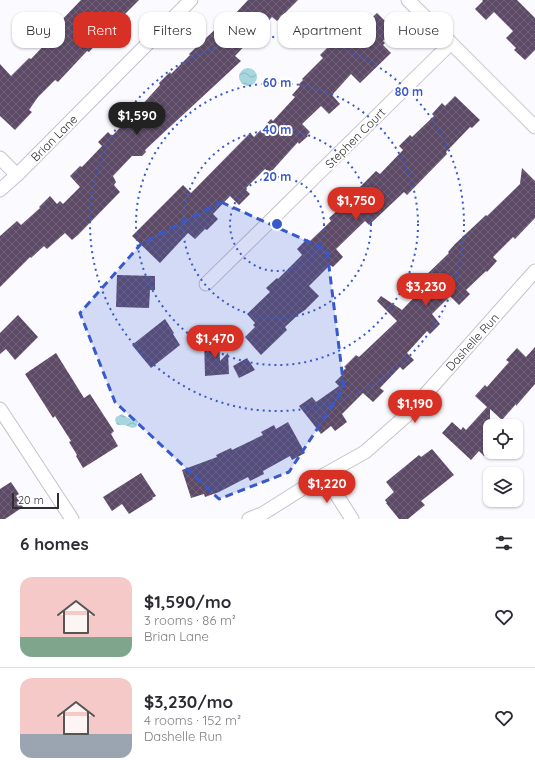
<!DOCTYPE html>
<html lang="en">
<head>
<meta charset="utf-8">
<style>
  body { margin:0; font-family:Quicksand,sans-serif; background:#f2f2f3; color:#2b2b33; height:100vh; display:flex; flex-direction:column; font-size:15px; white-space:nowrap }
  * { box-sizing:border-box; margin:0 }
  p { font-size:13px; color:#7c7c81 }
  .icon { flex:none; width:22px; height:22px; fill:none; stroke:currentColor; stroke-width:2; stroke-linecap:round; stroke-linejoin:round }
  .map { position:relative; height:519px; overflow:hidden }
  .panel { display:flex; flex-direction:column; background:#fff; flex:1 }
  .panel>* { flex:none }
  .hud { position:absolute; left:12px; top:12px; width:511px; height:36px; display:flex; gap:8px }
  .buttons { position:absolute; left:483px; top:419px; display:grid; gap:8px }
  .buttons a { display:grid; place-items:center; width:40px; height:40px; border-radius:8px; background:#fff; box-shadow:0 1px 3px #0004; font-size:20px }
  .scale { position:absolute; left:12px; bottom:10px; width:47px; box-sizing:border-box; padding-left:4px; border:2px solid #2f2e30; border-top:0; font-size:11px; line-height:14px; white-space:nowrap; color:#2f2e30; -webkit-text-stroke:3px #fff; paint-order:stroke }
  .price { position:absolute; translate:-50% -34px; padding:0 9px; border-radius:14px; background:#d93025; color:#fff; font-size:13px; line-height:26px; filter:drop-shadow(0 1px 2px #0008) }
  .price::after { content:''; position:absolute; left:50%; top:24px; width:12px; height:9px; margin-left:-6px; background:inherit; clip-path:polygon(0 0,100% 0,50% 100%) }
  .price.selected { background:#222; color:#fff }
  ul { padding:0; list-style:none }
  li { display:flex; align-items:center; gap:12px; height:100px; padding:0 20px }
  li+li { border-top:1px solid #e1e1e2 }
  li span { display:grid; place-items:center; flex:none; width:112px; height:80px; border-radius:12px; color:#555 }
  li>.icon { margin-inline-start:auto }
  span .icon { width:48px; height:48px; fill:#fffc; stroke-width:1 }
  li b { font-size:17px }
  h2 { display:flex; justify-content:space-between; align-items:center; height:48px; padding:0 20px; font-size:17px }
  .chip { padding:0 14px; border-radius:12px; background:#fff; box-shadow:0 1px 3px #0004; font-size:14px; line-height:36px }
  .chip.selected { background:#d93025; color:#fff }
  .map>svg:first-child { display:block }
</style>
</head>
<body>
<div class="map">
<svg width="535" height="519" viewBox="0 0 535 519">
  <defs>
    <pattern id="water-waves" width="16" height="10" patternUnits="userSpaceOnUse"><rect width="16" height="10" fill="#a7d6df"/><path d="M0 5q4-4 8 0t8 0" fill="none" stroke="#90b8c0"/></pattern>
    <pattern id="building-cross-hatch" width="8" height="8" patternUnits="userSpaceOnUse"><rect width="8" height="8" fill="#5d4a67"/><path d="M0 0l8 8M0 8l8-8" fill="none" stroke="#716279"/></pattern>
  </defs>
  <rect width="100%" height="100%" fill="#fbfaff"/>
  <path fill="url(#water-waves)" d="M239 77a9 9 0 1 1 18 0a9 9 0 1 1-18 0Z
    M122 414 128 418 136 419 138 422 136 427 132 428 125 425H117L115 420 116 417Z"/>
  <path fill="url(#building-cross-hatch)" d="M81 0H139L118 21 117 19 98 38 100 40 89 52 87 51 58 82 55 80 38 97 29 110 32 112 15 130 0 116V64L11 76 29 58 31 59 53 36 45 29 54 20 58 24Z
    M248 0H298L277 21 272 17 235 56 241 61 145 150 146 152 142 156H132L113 176 116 182 114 185 120 192 78 235 72 240 65 233 47 249 44 246 31 258 30 257 0 287V236L17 221 21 225 40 208 39 207 50 196 57 204 60 201 63 204 80 187 70 176 80 166 82 167 102 146 98 142 108 132 112 136 130 117 128 114 139 103 141 106 160 85 159 83 170 72 171 74 190 55 189 54 222 23 221 22 231 12 234 15Z
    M482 0H517L535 18V50L525 60 514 50 516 48 506 38 513 31 494 12 486 20 475 9 483 1Z
    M377 13 394 30 383 41 385 43 383 45 391 53 360 83 351 74 332 95 340 104 329 114 321 106 302 124 310 132 307 135 308 136 299 144 298 142 270 173 265 169 245 189 250 194 239 205 230 196 213 214 218 219 207 230 205 229 195 239 188 233 160 263 132 236 183 185 191 193 250 133 254 137 271 119 273 121 295 97 292 95 300 86 298 85 303 80 302 79 323 58 320 55 341 34 347 40Z
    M455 96 480 120 472 128 470 127 446 152 447 154 407 195 404 192 369 225 365 221 336 249 343 257 333 267 330 265 309 286 319 296 305 310 299 314 285 327 287 330 261 355 245 337 255 327 253 325 255 323 247 314 270 292 266 288 277 278 278 279 302 255 297 249 307 239 310 241 331 221 329 218 349 200 348 199 376 171 380 174 403 150 399 146 410 135 412 137 434 116 432 114 442 103 445 106Z
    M522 168 535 181V218L515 239 513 237 493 257 497 261 487 272 486 271 466 290 470 294 459 305 450 296 432 314 440 324 430 334 427 331 407 353 414 360 403 370 400 367 380 388 384 391 373 402 363 393 342 414 347 422 335 431 331 426 321 434 299 406 312 397 316 402 339 386 335 382 343 374 341 373 346 368 344 367 356 355 359 357 397 321 377 301 381 296 402 310 422 289 419 285 423 281 421 280 449 253 448 252 455 244 486 215 487 216 520 184Z
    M117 275 155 276V290H150L149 308 116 307Z
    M18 315 38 337 15 360 6 349 0 354V333Z
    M165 319 174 333 173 334 180 345 151 368 132 345Z
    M219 338 220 361 228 353 229 374 205 376 204 339Z
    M535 347V384L516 406V404L502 420 490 409V450L484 456 479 451 471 460 442 433 452 422 461 430 463 427 466 430 487 407 475 396 485 385 487 387 509 362 506 360 517 348 526 357Z
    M56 353 84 398 90 394 114 431 111 434 118 446 83 468 76 456 77 455 69 442 71 441 55 416 53 418 25 374Z
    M247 358 255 370 239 378 233 366Z
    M288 422 305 453 292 460 290 456 263 471 264 474 250 481 248 477 219 492 205 497 204 494 191 498 182 470 217 457 216 455 231 448 232 450 263 435 261 432 274 425 276 429Z
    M432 449 454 475 421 501 425 505 408 519H399L386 503H387L385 500 394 492 386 482 419 455 421 457Z
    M141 473 156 496 152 498 153 499 129 514 122 504 112 511 103 497Z
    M11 482 19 494 16 496 23 507 5 519H0V489Z"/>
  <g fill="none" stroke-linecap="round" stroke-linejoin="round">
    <defs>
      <path id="street" d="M408 0 535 127
        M0 158 17 175
        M0 190 17 175 191 0
        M206 284 451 43
        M0 409 72 519
        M324 475 352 519
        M249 519 262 514 324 475 365 452 407 415 535 271"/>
    </defs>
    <use href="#street" stroke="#c4c3c8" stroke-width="15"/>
    <use href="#street" stroke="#fff" stroke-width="13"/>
  </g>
  <path fill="#3859cb" fill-opacity="0.2" stroke="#3859cb" stroke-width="3" stroke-dasharray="8 5" stroke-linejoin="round" d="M221 202 327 250 344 388 289 472 219 499 115 402 80 313 141 244Z"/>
  <g fill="none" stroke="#3859cb" stroke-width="2" stroke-dasharray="2 4">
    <circle cx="277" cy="224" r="47"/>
    <circle cx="277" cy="224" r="94"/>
    <circle cx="277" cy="224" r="141"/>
    <circle cx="277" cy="224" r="187"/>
  </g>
  <g text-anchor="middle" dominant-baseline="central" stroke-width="4" stroke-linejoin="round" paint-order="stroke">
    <g font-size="12" fill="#2f2e30" stroke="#fff">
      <text transform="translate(54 138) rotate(-45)">Brian Lane</text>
      <text transform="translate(355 138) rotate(-45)">Stephen Court</text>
      <text transform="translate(472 342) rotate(-48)">Dashelle Run</text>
    </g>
  </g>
  <circle cx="277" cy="224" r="6" fill="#3859cb" stroke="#fff" stroke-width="2"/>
  <g font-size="12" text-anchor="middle" font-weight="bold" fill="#3859cb" stroke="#fff" stroke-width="4" stroke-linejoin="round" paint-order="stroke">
    <text x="277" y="87">60 m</text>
    <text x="409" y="96">80 m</text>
    <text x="277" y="134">40 m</text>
    <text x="277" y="181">20 m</text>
  </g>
</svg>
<div class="buttons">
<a><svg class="icon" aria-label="locate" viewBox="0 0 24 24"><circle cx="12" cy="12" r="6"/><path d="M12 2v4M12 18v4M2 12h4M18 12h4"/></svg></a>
<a><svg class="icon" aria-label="layers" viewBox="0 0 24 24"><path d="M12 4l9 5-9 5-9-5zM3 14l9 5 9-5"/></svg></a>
</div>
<div class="scale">20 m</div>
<b class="price selected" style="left:137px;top:136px">$1,590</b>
<b class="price" style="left:356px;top:221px">$1,750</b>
<b class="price" style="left:426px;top:307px">$3,230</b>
<b class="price" style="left:215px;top:359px">$1,470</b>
<b class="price" style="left:415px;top:424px">$1,190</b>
<b class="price" style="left:327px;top:504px">$1,220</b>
<div class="hud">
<a class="chip">Buy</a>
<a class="chip selected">Rent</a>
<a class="chip">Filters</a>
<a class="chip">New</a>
<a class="chip">Apartment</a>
<a class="chip">House</a>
</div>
</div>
<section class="panel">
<h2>6 homes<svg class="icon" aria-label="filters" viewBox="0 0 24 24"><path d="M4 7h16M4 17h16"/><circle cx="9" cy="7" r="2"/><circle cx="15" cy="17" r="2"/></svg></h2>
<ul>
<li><span style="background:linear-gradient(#f6c9c9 75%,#7fa58c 0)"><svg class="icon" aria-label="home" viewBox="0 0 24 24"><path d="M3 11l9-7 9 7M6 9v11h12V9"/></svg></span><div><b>$1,590/mo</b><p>3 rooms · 86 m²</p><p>Brian Lane</p></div><svg class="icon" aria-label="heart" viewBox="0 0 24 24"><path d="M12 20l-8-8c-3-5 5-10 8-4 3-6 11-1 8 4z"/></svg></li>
<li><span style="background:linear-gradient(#f6c9c9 70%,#9aa5b1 0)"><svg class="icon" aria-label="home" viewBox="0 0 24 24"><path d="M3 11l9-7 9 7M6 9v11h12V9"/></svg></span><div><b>$3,230/mo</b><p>4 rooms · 152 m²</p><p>Dashelle Run</p></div><svg class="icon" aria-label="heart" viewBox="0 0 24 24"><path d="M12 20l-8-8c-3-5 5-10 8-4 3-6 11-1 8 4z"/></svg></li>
</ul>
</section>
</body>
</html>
